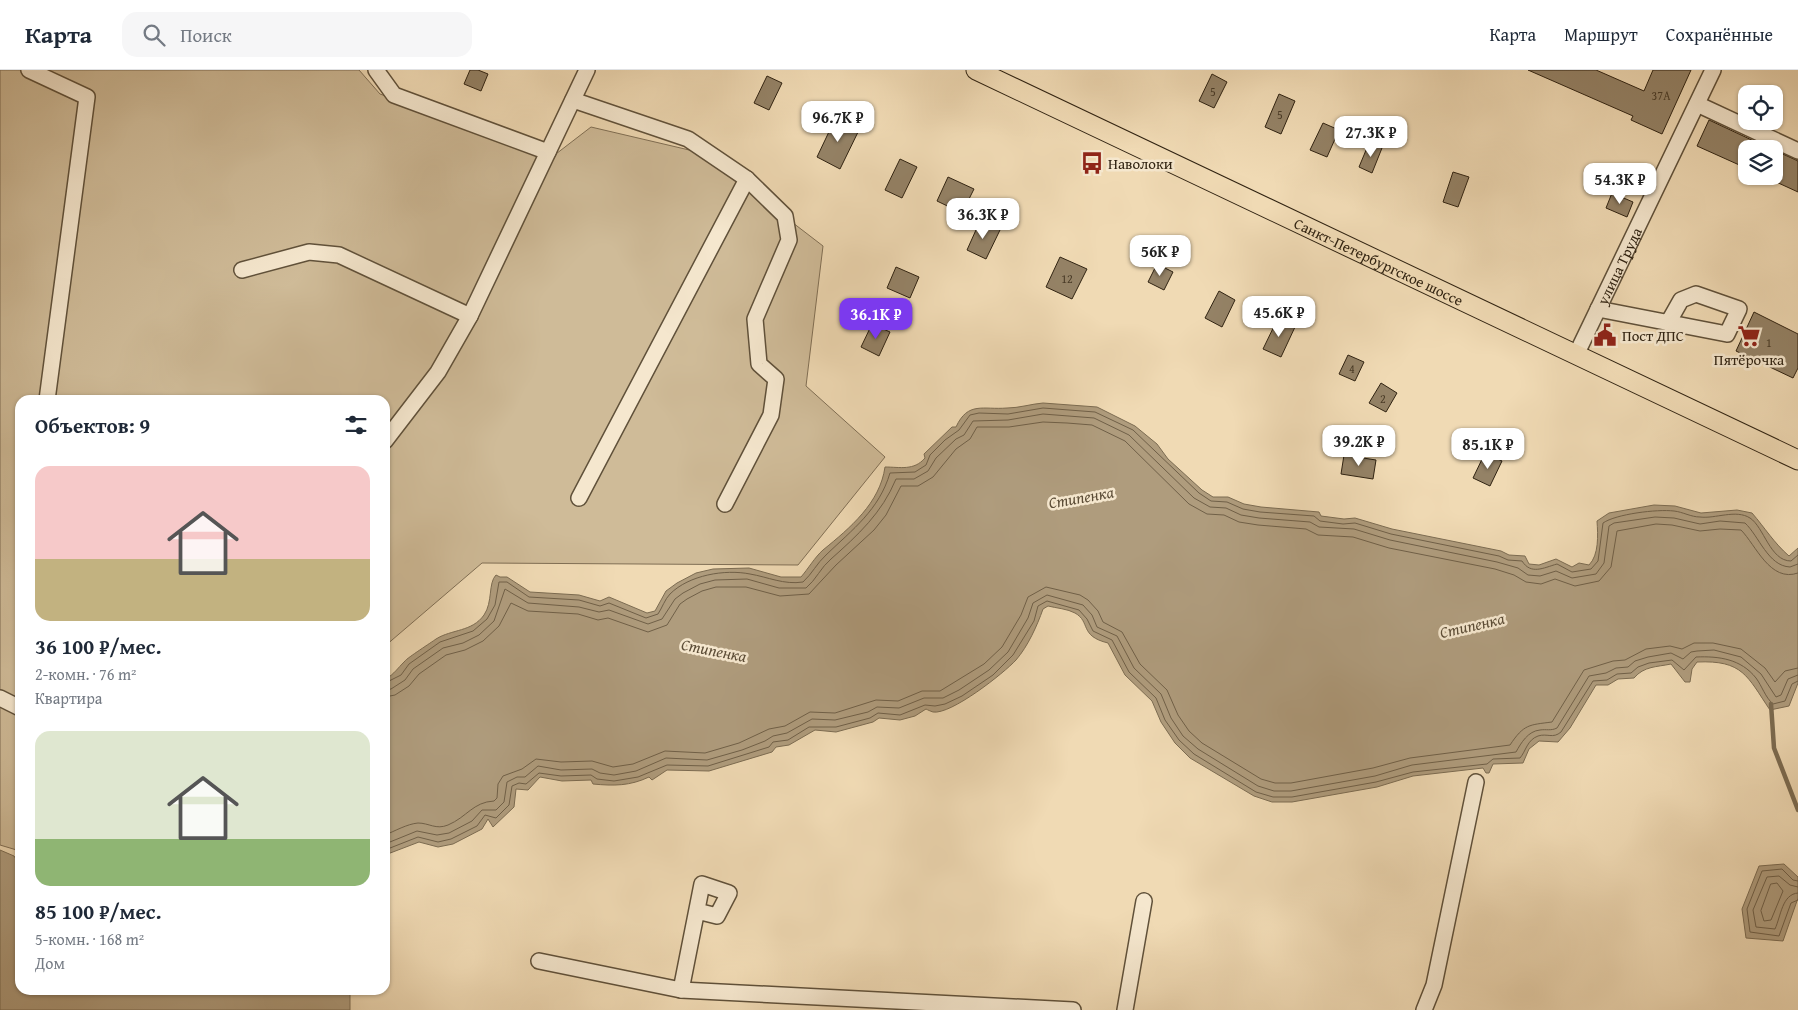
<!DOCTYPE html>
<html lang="ru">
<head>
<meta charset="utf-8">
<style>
  body { margin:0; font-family:"Gentium Book Plus",serif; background:#f6f6f7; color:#1f2937; height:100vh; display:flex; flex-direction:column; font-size:19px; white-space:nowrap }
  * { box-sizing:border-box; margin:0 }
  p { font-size:16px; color:#747a83 }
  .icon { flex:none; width:28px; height:28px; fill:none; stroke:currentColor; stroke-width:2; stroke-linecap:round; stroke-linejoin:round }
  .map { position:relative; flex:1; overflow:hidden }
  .details { position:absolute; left:15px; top:325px; width:375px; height:600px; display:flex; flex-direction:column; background:#fff; border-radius:15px; box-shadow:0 1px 4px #0004 }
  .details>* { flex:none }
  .buttons { position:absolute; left:1738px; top:15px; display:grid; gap:10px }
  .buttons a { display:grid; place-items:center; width:45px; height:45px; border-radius:10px; background:#fff; box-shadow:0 1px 4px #0004; font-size:25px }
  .price { position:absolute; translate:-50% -42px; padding:0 11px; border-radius:10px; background:#fff; color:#222; font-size:16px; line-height:32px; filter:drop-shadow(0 1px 2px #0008) }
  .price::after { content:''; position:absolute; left:50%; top:30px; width:15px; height:11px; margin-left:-8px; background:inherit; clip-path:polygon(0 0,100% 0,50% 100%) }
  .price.current { background:#7c3aed; color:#fff }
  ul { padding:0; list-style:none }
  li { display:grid; align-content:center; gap:10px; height:265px; padding:0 20px }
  li span { display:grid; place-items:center; height:155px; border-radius:15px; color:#555 }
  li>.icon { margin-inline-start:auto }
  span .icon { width:90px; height:90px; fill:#fffc; stroke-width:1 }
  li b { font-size:21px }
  h2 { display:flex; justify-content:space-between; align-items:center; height:60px; padding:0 20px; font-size:21px }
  header { display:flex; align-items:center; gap:30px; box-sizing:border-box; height:70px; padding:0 25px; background:#fff; border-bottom:1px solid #e0e1e3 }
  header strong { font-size:24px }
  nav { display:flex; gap:28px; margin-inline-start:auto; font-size:18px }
  .search { width:350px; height:45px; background:#f6f6f7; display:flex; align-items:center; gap:12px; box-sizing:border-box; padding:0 18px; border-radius:15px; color:#747a83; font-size:19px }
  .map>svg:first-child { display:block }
</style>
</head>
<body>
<header>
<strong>Карта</strong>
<div class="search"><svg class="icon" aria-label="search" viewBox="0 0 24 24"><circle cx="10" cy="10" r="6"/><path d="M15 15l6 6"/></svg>Поиск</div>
<nav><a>Карта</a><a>Маршрут</a><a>Сохранённые</a></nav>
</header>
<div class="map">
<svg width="1798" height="940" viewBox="0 0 1798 940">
  <rect width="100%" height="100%" fill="#f0dab4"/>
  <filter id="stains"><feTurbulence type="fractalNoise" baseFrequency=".004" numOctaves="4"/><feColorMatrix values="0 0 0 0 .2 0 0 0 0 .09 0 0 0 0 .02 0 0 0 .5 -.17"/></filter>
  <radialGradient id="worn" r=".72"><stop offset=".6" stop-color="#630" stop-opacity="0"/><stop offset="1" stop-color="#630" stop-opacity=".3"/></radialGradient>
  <path fill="#cfbb98" stroke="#806f55" d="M0 0H359L380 24 552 87 591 57 702 83 823 176 806 316 885 387 798 495 482 493 385 576V330H20V781L0 775Z"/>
  <path fill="#af9c7d" stroke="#7c6c52" d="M1043 333 1097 337 1135 356 1157 374 1168 389 1202 420 1213 427H1228L1244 434 1261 437 1319 442 1321 446 1344 449 1355 448 1392 459 1501 481 1509 485 1525 486 1529 494 1539 495 1556 489 1572 497 1579 493 1589 495C1599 485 1598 465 1597 451L1609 443 1654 435 1675 436 1701 443 1737 440 1752 443C1765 458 1774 473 1789 486L1798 478V613L1789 636 1770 640C1747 606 1743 590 1697 592L1692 599 1690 612H1685L1671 594C1657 597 1644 596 1634 608L1618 609 1608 615H1596L1570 658 1558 672 1539 671 1529 679 1523 693 1493 694 1489 703H1486L1483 698 1413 706 1377 717 1292 732H1272L1254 726 1190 688 1175 673 1161 652 1152 631 1125 605 1108 573C1079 566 1091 552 1075 543 1068 539 1056 538 1048 536L1043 539C1037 556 1028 576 1016 590 1004 603 951 645 933 642 930 641 928 640 926 639L915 646 900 650 879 648 873 652 836 662 815 660 789 675 776 677 772 682 709 701 667 700 652 710 649 707C630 716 614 716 593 714L591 710 562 711 540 707 528 720 516 719 514 737 493 757 488 749 482 759 453 774 438 777 419 772 385 785V610C396 602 396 600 405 591 407 588 432 572 436 569 452 559 472 562 484 545 493 532 488 513 496 505L500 507H507L530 522 579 525 600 531 609 527 647 543 655 541 666 521 677 513 696 503 713 499 749 498 781 507H801C808 499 815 487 823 480 850 458 880 433 885 397 900 397 914 401 925 388L924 384 952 357H956C968 331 983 340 1007 338 1019 338 1031 334 1043 333Z
    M0 780 14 786 20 795V920H350V940H0Z
    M1784 794 1798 807V828L1783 871 1746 868 1742 839 1759 796Z"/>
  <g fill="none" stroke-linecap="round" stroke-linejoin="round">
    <path stroke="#706048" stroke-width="1" d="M385 613 401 605 409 594 440 572 473 561 487 549 495 535 499 512H507L529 527 579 530 600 536 609 533 646 548 658 544C662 538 665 529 670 524 689 505 725 499 750 504 768 507 784 515 803 512 812 504 817 493 826 485 853 459 879 440 890 403L915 402 926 395 930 385 945 370 959 360 970 345 979 343 1008 344 1043 338 1095 342 1133 360 1199 423 1211 431 1227 432 1243 439 1260 442 1314 446 1320 451 1343 454 1355 453 1391 464 1499 486 1508 490 1522 491C1531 505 1543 498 1557 494L1572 502 1591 499 1598 491 1603 453C1616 444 1657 439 1674 441 1683 442 1691 447 1700 447 1715 449 1736 439 1750 448 1764 457 1770 491 1791 491L1798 485
      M385 620 391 619 405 610 413 599 443 578 463 573 479 565 494 551 505 519 528 533 579 537 599 542 609 540 648 554 662 549 675 529 683 523 700 514 715 510 747 509 779 518H806C816 510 821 497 831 489 858 465 882 443 896 409H914L928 401 936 388 956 369 964 365 973 351 1008 350 1043 344 1094 348 1129 365 1194 428 1210 437 1226 438 1241 445 1259 448 1310 452 1319 457 1354 459 1390 470 1497 492 1518 498 1528 505 1540 506 1556 501 1572 508 1596 504 1604 493 1609 456 1614 453 1655 447 1674 448 1700 454 1720 451 1745 453C1759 466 1768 496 1790 497L1798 494
      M385 627 395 625 409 616 419 604 446 585 465 580 483 571 499 556 511 533 528 541 578 544 598 550 608 548 648 562 667 555 680 534 687 529 702 521 716 517H746L780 526 809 524 836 495 874 460 886 445 901 416H918L933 407 956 379 970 369 977 357H1009L1043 352 1067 353 1092 355 1125 371 1189 434 1207 444 1224 445 1239 452 1258 455 1306 459 1318 465 1353 467 1389 478 1495 499 1514 505 1526 512 1541 514 1555 509 1575 516 1599 511 1611 497 1617 461 1656 454 1672 455 1700 461 1720 459 1741 460C1756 475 1770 513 1798 503
      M385 765C395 761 407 754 418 753 429 753 436 760 448 755 467 747 473 732 494 731L497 728 498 714 503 706 522 699 536 689 561 692 592 691 613 697 633 694 665 681 705 683 739 673 769 659 785 656 810 642 835 643 876 630 898 631 922 621H940L984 594 1002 577 1021 545 1028 527 1046 517 1080 525 1088 530 1098 541 1103 552 1122 562 1140 594 1167 620 1178 645 1189 661 1202 673 1261 709 1275 713H1291L1373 698 1410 688 1510 675C1524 654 1529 655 1552 652L1584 600 1613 591 1625 590 1646 579 1670 576 1682 579 1694 573H1713L1741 579 1765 598 1775 612 1785 601 1798 598
      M385 774 417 761 437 765 449 763 472 751 482 740H496L504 732 507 712 517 707H525L538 696 561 700 592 699 600 703 614 705 636 701 666 688 707 690 742 680 765 671 773 666 787 663 812 649 835 650 868 642 877 637 899 638 924 628H943L959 620 989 600 1008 582 1028 548 1033 533 1047 525 1083 535 1092 545 1097 557 1117 566 1134 598 1161 624 1171 648 1183 666 1198 679 1258 716 1274 721H1291L1375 706 1412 695 1516 682C1521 673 1528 661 1540 660 1546 659 1551 661 1557 658L1589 606 1606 603 1616 598 1628 597 1635 591 1648 587 1671 583 1683 589 1691 582 1697 581 1714 580 1741 587 1761 604 1776 627 1781 625 1788 609 1798 605
      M385 780 418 767 438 772 451 769 477 756 485 745 496 748 509 735 512 716 519 713 526 714 539 703 561 706 591 705 597 709 614 711 638 707 667 695 708 696 769 677 773 672 788 670 809 657H836L870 648 878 643 900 645 925 635 935 636 945 634 962 626 993 605 1013 585 1034 551 1038 536 1047 531 1079 540 1087 549 1093 561 1112 570 1129 602 1156 628 1165 650 1179 670 1194 684 1256 722 1273 727H1292L1376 712 1413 702 1487 694 1493 689 1520 688C1526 681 1527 670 1538 666 1547 663 1553 669 1561 662L1593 611 1607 610 1617 604 1631 603 1638 597 1649 593 1672 590 1684 600 1696 587C1719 586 1741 589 1756 608 1762 616 1765 627 1773 634L1785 631 1792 614 1798 611
      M1798 811 1793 810 1782 799 1762 801 1747 839 1750 862 1779 866 1791 833 1798 830
      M1771 814 1777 813 1783 821 1771 850 1764 851 1761 841Z
      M1798 817 1790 815 1779 806 1767 807 1753 840 1756 857 1775 859C1781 846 1782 824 1798 823"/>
    <path stroke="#7c6c52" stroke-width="4.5" d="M1771 634 1774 678 1798 740"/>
  </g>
  <path fill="#948266" stroke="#302312" d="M470 0H478L488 4 481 21 464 14Z
    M1528 0H1596L1644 21 1653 0H1691L1662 64 1631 50 1633 46Z
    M1212 4 1227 12 1214 38 1199 31Z
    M767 6 782 13 769 40 754 33Z
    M1279 24 1295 31 1281 64 1265 57Z
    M836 47 860 58 840 99 817 87Z
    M1709 50 1771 79H1746V98L1697 76Z
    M1323 53 1339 60 1327 87 1310 80Z
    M1369 73 1382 78 1372 103 1359 97Z
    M1774 80 1798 91V122L1774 111Z
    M900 89 917 97 902 128 885 120Z
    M1453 102 1469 107 1458 137 1443 132Z
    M948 107 974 119 962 143 937 131Z
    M1612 123 1633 132 1627 147 1606 138Z
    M980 151 1000 160 986 189 967 180Z
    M1060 187 1087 199 1072 229 1046 217Z
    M1157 194 1173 202 1164 220 1148 212Z
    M896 197 919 207 910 228 887 218Z
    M1219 221 1235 230 1222 257 1205 248Z
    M1754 242 1798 264V298L1793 308 1736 281Z
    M1278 248 1295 257 1281 287 1263 279Z
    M872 254 890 262 879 286 861 277Z
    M1348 285 1364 292 1355 311 1339 304Z
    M1381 313 1397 323 1386 342 1369 333Z
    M1485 383 1502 391 1490 416 1473 408Z
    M1344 385 1376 390 1373 409 1341 404Z"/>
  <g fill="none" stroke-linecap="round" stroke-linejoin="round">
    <defs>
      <g id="minor">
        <path d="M29 0 87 27 47 330"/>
        <path d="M376 0 394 25 548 82"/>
        <path d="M573 30 688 69 747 109 785 146 789 170 755 249 759 294 776 309 771 345 725 434"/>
        <path d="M1697 34 1798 81"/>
        <path d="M242 200 309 182 339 185 470 246"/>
        <path d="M1598 239 1727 264 1739 239 1696 224 1681 230 1668 253"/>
        <path id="s1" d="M1576 285 1713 0"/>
        <path d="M385 371 438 302 470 246 587 0"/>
        <path d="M579 428 747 109"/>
        <path d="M0 628 20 638"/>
        <path d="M539 891 681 920 1073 940"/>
        <path d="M681 920 702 814 729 823 717 846 697 841"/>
        <path d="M1125 940 1144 831"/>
        <path d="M1424 940 1434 915 1476 712"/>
      </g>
      <g id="major">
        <path id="s2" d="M976 0 1798 390"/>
      </g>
    </defs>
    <use href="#minor" stroke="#60513a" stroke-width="18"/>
    <use href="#major" stroke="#302312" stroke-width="21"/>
    <use href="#minor" stroke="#f5e7ce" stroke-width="15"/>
    <use href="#major" stroke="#f0dab4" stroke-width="19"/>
  </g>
  <defs>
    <symbol id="bus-bare" viewBox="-9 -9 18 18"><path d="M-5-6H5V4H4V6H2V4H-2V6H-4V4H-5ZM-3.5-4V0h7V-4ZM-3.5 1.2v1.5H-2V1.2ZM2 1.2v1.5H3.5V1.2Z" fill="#8f2418" stroke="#f5e7ce" stroke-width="2.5" paint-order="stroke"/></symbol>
    <symbol id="civic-bare" viewBox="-9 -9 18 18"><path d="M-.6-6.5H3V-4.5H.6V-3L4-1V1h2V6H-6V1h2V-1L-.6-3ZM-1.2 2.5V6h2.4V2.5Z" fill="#8f2418" stroke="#f5e7ce" stroke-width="2.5" paint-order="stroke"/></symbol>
    <symbol id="supermarket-bare" viewBox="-9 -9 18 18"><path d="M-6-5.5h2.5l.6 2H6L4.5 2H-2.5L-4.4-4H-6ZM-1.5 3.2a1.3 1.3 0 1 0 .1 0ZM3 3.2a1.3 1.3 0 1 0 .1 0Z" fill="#8f2418" stroke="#f5e7ce" stroke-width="2.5" paint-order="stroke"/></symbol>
  </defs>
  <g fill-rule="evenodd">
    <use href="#bus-bare" x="1076" y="77" width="32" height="32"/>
    <use href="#civic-bare" x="1589" y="249" width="32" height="32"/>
    <use href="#supermarket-bare" x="1733" y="250" width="32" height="32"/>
  </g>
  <g text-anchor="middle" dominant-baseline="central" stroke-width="5" stroke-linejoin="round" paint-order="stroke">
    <g font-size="12" fill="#493b27">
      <text x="1213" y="21">5</text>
      <text x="1661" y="25">37А</text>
      <text x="1280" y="44">5</text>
      <text x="1067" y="208">12</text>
      <text x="1769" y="272">1</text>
      <text x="1352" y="298">4</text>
      <text x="1383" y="328">2</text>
    </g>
    <g font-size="15" fill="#302312" stroke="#f5e7ce" text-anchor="start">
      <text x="1108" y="93">Наволоки</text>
      <text x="1622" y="265">Пост ДПС</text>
      <text x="1749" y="289" text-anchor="middle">Пятёрочка</text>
    </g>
    <g font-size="15" fill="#302312" stroke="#f5e7ce">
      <text stroke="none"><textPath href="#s2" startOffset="446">Санкт-Петербургское шоссе</textPath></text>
      <text stroke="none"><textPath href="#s1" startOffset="99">улица Труда</textPath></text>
    </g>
    <g font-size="16" font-style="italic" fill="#5c4d37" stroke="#f5e7ce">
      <text transform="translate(1081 427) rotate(-10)">Стипенка</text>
      <text transform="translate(1472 555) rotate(-13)">Стипенка</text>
      <text transform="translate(714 580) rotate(11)">Стипенка</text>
    </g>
  </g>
  <rect width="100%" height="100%" filter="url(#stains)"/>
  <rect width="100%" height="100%" fill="url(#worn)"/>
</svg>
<div class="buttons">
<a><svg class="icon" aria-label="locate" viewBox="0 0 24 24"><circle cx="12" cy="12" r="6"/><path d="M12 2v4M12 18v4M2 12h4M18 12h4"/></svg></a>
<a><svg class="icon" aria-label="layers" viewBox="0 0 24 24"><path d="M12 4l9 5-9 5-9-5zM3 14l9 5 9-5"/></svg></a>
</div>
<b class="price" style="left:838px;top:73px">96.7K ₽</b>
<b class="price" style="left:1371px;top:88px">27.3K ₽</b>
<b class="price" style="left:1620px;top:135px">54.3K ₽</b>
<b class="price" style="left:983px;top:170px">36.3K ₽</b>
<b class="price" style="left:1160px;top:207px">56K ₽</b>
<b class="price" style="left:1279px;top:268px">45.6K ₽</b>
<b class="price current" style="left:876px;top:270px">36.1K ₽</b>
<b class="price" style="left:1359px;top:397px">39.2K ₽</b>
<b class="price" style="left:1488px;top:400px">85.1K ₽</b>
<section class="details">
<h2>Объектов: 9<svg class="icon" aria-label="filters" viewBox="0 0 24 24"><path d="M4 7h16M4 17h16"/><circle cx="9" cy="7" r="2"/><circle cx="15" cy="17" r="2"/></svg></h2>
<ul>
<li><span style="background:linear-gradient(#f6c9c9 60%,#c2b280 0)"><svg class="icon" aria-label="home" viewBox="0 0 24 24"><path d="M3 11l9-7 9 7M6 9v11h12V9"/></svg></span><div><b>36 100 ₽/мес.</b><p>2-комн. · 76 m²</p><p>Квартира</p></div></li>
<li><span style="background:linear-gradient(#dfe7d0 70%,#8fb573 0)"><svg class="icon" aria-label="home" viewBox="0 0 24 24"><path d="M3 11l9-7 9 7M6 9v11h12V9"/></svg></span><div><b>85 100 ₽/мес.</b><p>5-комн. · 168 m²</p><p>Дом</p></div></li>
</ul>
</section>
</div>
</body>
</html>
